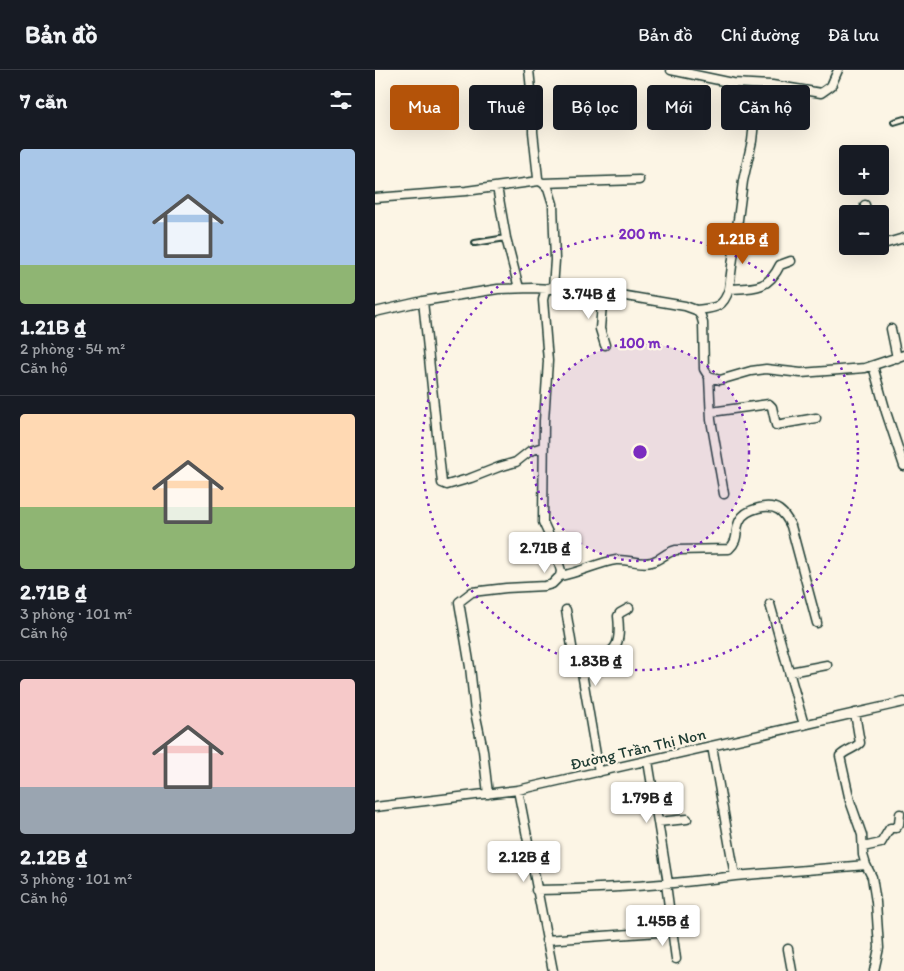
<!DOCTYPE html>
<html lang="vi">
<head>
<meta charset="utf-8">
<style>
  body { margin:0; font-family:Itim,sans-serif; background:#20242c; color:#f1f3f6; height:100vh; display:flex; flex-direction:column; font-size:19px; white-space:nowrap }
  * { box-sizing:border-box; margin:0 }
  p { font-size:16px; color:#9ea1a6 }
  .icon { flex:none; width:28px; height:28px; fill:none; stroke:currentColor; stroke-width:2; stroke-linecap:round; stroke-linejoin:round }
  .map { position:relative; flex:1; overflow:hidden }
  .side { display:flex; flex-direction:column; background:#171b24; width:375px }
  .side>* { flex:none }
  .top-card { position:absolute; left:15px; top:15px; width:439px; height:45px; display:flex; gap:10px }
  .fabs { position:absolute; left:464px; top:75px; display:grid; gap:10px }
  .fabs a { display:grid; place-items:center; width:50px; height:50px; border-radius:5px; background:#171b24; box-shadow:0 5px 20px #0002; font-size:25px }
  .price { position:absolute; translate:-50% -42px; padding:0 11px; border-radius:5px; background:#fff; color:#222; font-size:16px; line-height:32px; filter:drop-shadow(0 1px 2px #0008) }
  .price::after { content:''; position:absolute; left:50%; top:30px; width:15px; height:11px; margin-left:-8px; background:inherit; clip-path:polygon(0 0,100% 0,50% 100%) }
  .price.selected { background:#b45309; color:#fff }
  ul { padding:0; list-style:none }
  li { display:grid; align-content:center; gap:10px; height:265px; padding:0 20px }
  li+li { border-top:1px solid #363941 }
  li span { display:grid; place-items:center; height:155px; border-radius:5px; color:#555 }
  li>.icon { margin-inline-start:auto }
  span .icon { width:90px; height:90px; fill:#fffc; stroke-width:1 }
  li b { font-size:21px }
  h2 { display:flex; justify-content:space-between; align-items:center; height:60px; padding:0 20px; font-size:21px }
  .chip { padding:0 18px; border-radius:5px; background:#171b24; box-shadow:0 5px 20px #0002; font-size:18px; line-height:45px }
  .chip.selected { background:#b45309; color:#fff }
  header { display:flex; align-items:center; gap:30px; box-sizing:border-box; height:70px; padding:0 25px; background:#171b24; border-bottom:1px solid #363941 }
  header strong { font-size:24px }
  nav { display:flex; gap:28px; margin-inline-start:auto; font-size:18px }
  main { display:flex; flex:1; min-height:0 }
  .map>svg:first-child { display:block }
</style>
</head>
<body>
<header>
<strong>Bản đồ</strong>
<nav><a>Bản đồ</a><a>Chỉ đường</a><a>Đã lưu</a></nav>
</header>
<main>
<section class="side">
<h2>7 căn<svg class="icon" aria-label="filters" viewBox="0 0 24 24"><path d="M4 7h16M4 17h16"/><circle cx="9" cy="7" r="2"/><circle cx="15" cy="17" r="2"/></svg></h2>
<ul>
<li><span style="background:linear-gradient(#a9c7e8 75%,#8fb573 0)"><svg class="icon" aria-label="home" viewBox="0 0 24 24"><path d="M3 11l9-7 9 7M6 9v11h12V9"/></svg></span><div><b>1.21B ₫</b><p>2 phòng · 54 m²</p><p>Căn hộ</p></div></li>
<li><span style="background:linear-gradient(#ffd9b3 60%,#8fb573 0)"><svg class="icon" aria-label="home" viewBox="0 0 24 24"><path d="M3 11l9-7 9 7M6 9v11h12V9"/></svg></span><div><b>2.71B ₫</b><p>3 phòng · 101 m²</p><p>Căn hộ</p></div></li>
<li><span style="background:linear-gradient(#f6c9c9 70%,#9aa5b1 0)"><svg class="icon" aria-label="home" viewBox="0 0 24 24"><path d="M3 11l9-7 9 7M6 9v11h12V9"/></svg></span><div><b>2.12B ₫</b><p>3 phòng · 101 m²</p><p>Căn hộ</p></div></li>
</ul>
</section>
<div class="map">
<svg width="529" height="901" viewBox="0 0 529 901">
  <rect width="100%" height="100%" fill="#fcf5e5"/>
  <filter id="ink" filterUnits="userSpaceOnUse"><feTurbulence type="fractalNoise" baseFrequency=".02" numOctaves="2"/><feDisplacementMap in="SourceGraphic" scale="10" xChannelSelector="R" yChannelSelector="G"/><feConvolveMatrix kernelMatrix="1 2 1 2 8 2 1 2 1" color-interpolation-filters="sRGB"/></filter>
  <g filter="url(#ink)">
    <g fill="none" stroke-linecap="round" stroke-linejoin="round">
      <defs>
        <path id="service" d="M519 52 529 49
          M100 173 131 168"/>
        <path id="minor" d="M154 0 158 39V62L163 108 164 111 168 113 173 118 178 134 180 190 178 218
          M296 0 358 13 397 15 446 23 456 16 463 0
          M168 113 264 110
          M122 117 131 168 144 218
          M0 128 91 121 164 111
          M490 135 492 144
          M505 175 529 168
          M354 219C379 218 393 220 405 195L416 191
          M228 221 225 259 230 275
          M48 231 67 413 72 415 96 408 124 397 141 392 155 381 168 377
          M321 240C339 238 348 239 354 219L368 111 377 71 383 15
          M0 242 48 231 123 219 157 218 238 222 251 226 310 236 321 240 326 246 328 253 329 299 334 307 345 310 376 301 391 299 426 303 490 298 529 285
          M516 259 522 288
          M498 296 511 342 529 396
          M334 307 336 350 349 424
          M336 342 394 334 397 337 401 355 441 348
          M185 506C204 503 225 492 241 490 253 489 267 495 276 492 285 490 291 482 301 480L354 479C365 469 359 461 365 450 371 439 393 433 404 440 410 444 413 450 416 456L442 553
          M395 534 429 655
          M191 540 199 589 200 593 206 597 224 702
          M206 597 212 589C243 585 246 574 243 546L245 543 254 538
          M415 602 452 595
          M480 643 485 673C479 679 471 680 465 686L475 731 487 765 488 785 491 795 497 807 501 832 504 878 499 901
          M273 691 293 813
          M143 720 178 901
          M113 724 108 680 100 642 95 597 84 532 97 522 131 518 170 516 177 514 185 506 186 501 178 474 168 452 169 351 173 291 168 230 170 221 173 218
          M0 737 143 720 529 632
          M283 752 312 749
          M488 777 506 773 515 758H521L524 754 525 744
          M360 806 491 795
          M291 814 301 889
          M161 820C228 819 294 815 360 806L337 676
          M171 870 298 861
          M413 879 417 901"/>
      </defs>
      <use href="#service" stroke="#1f3d34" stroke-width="8"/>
      <use href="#minor" stroke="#1f3d34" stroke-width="11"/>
      <use href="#service" stroke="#fcf5e5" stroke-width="4"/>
      <use href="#minor" stroke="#fcf5e5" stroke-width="8"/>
    </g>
  </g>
  <circle cx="265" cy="382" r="109" fill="#7b2cbf" fill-opacity=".12"/>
  <g fill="none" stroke="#7b2cbf" stroke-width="2.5" stroke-dasharray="2.5 5">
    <circle cx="265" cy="382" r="109"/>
    <circle cx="265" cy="382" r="218"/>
  </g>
  <g text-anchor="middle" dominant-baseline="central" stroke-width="4.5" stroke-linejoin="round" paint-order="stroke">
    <g font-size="16" fill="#1f3d34" stroke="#fcf5e5">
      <text transform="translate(263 679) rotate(-13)">Đường Trần Thị Non</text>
    </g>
  </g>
  <circle cx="265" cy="382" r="8" fill="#7b2cbf" stroke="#fcf5e5" stroke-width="2.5"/>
  <g font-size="15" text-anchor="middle" font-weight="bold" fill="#7b2cbf" stroke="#fcf5e5" stroke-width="4.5" stroke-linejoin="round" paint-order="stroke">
    <text x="265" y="169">200 m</text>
    <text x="265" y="278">100 m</text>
  </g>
</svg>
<div class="fabs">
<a>+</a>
<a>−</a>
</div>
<b class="price selected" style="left:368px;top:195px">1.21B ₫</b>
<b class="price" style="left:214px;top:250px">3.74B ₫</b>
<b class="price" style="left:170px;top:504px">2.71B ₫</b>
<b class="price" style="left:221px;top:617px">1.83B ₫</b>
<b class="price" style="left:272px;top:754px">1.79B ₫</b>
<b class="price" style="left:149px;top:813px">2.12B ₫</b>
<b class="price" style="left:288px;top:877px">1.45B ₫</b>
<div class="top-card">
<a class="chip selected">Mua</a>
<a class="chip">Thuê</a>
<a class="chip">Bộ lọc</a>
<a class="chip">Mới</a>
<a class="chip">Căn hộ</a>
</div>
</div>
</main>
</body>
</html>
